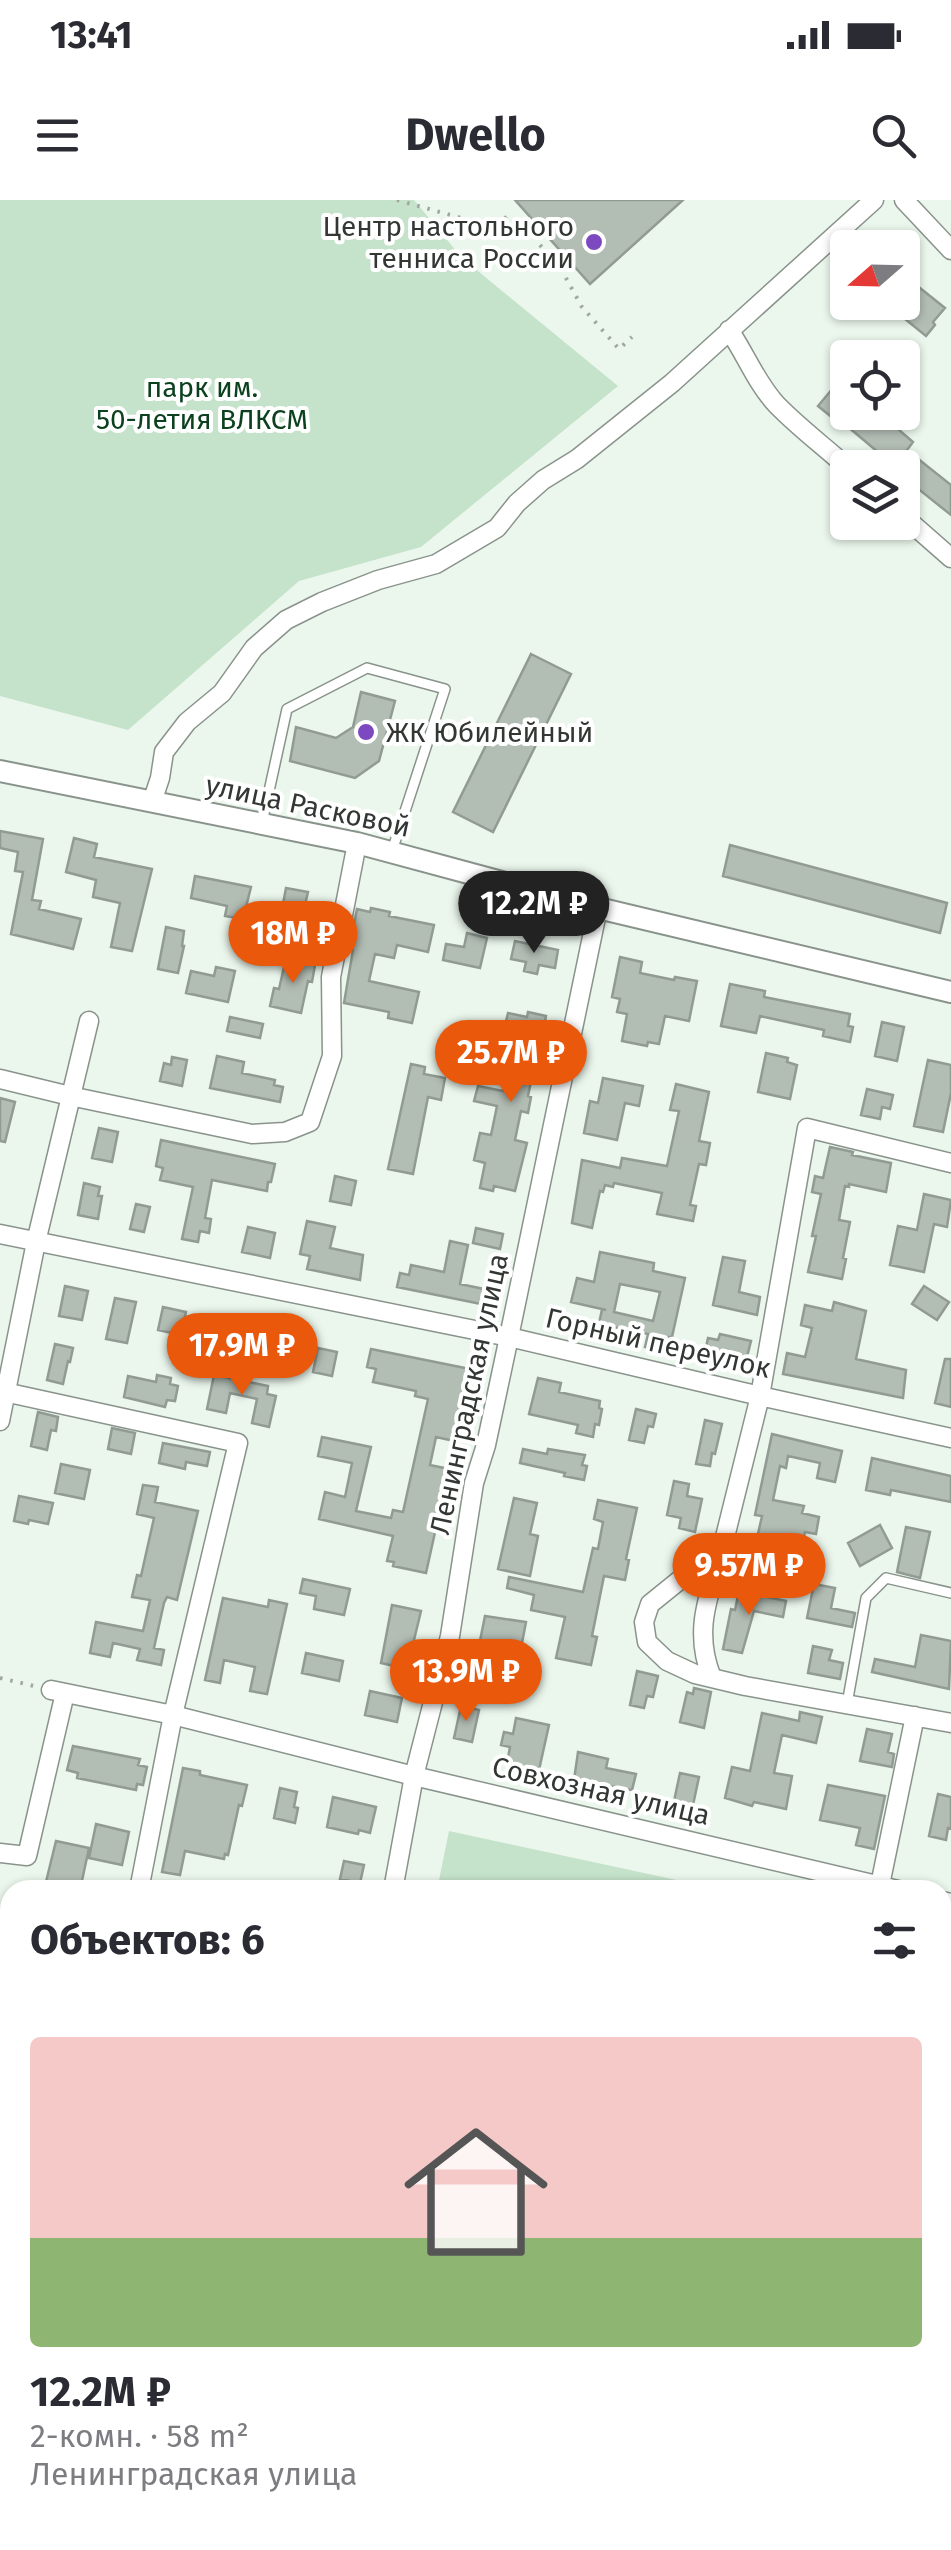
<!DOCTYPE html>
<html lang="ru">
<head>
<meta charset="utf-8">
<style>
  body { margin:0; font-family:"Fira Sans",sans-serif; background:#f7f7f7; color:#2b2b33; height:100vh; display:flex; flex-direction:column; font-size:38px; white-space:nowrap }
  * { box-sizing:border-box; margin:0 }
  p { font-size:32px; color:#7c7c81 }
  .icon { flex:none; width:55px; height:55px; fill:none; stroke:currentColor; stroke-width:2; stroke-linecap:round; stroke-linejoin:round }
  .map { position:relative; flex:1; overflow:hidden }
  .drawer { position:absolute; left:0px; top:1680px; width:952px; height:670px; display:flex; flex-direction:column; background:#fff; border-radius:30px 30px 0 0; box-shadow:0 2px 8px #0004 }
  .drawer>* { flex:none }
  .needle { width:65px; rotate:250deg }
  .fabs { position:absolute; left:830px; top:30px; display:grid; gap:20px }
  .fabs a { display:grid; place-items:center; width:90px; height:90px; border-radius:10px; background:#fff; box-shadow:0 2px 8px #0004; font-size:50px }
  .price { position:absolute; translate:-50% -85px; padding:0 22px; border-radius:35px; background:#ea580c; color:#fff; font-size:32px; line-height:65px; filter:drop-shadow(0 2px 5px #0008) }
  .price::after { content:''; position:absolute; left:50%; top:60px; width:30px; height:22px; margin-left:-15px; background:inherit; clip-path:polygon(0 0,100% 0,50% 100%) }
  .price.on { background:#222; color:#fff }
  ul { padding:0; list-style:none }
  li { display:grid; align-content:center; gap:20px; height:530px; padding:0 30px }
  li span { display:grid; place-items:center; height:310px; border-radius:10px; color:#555 }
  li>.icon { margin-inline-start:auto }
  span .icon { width:180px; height:180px; fill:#fffc; stroke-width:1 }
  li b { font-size:42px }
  h2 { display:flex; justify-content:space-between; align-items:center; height:120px; padding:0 30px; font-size:42px }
  .status { display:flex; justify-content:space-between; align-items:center; height:70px; padding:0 50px; background:#fff; direction:ltr }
  .status svg { height:28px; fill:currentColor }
  header { display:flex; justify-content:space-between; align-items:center; height:130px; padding:0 30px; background:#fff; font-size:45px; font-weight:700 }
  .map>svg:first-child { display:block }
</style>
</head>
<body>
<div class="status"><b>13:41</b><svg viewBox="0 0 49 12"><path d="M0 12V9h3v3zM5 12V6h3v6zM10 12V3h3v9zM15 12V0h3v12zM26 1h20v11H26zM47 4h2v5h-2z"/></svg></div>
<header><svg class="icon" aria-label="menu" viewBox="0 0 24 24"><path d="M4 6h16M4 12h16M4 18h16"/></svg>Dwello<svg class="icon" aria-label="search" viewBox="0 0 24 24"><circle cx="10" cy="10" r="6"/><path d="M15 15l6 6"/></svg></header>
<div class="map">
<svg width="951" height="2350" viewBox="0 0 951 2350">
  <rect width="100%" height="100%" fill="#ebf7ed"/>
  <path fill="#c5e2ca" d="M0 0H414L462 58 618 186 421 347 299 381 128 530 0 496Z
    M449 1631 723 1690H437Z
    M943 1726 951 1728V2350H906L861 2340H942Z"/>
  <path fill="#b2bdb4" stroke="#919b93" stroke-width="2.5" fill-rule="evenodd" d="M515 0H683L590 84Z
    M920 88 945 108 933 122 935 125 926 136 899 114Z
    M839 181 848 188V212H905L897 222 903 226 899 230 913 242 907 250 951 285V315L902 276V268H891L882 260 885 258 841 221 839 223 818 206Z
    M531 454 571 474 493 632 453 612Z
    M361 492 395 501 379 561 355 578 290 561 296 527 336 538 353 527Z
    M0 631 43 639 32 700 41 701 39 709 81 719 73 749 11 734 23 672 15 671 18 652 0 648Z
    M74 638 97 644 94 657 152 669 132 751 111 747 120 703 93 697 96 680 66 672Z
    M730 645 947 703 940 733 723 676Z
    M195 676 251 687 243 719 225 716 227 706 191 698Z
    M286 688 308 692 304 709 283 704Z
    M371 708 390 712 389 716 434 725 428 752 397 745 394 758 375 754 369 781 419 792 412 823 388 818 389 812 344 803 353 750 349 749 357 709 370 712Z
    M166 727 184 731 182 746H184L178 773 158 769Z
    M467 733 487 738 480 768 443 760 446 744 464 747Z
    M515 741 558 750 555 768 539 765 537 774 524 771 526 762 511 759Z
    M620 757 642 762 640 773 674 780 675 777 697 781 689 821 665 816 659 844 648 842 647 846 622 841 627 814 617 812 620 799 612 797Z
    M286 758 315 765 312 782 308 781 301 813 270 806 274 788 279 789Z
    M216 767 235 771 228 802 186 793 191 771 214 776Z
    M730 784 765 791 764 797 850 814 848 826 853 827 850 842 823 836 824 830 760 816 756 833 721 826Z
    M528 812 546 816 541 842 549 844 546 859 536 857 528 896 531 897 528 913 521 911 515 940 527 943 515 991 494 986 493 991 480 988 485 963 474 960 480 933 491 935 497 906 474 901 478 886 503 891 516 832 504 830 508 813 527 817Z
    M230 817 263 824 260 838 227 831Z
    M882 822 904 827 897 861 875 856Z
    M766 853 788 858 787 862 797 865 790 899 758 892Z
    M217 856 244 862 242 873 275 880 274 885 283 887 280 902 210 888Z
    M172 857 187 860 182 886 160 881 164 863 171 865Z
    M928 860 951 865V893L943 932 914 926Z
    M411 864 425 867 424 874 445 878 441 900 428 897 413 974 388 969Z
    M603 878 643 886 639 906 625 903 617 940 584 933 590 901 598 903Z
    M676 884 709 892 699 941 710 943 706 965 699 964 690 1005 696 1006 693 1021 657 1014 662 993 614 983 613 987 605 985 603 992 600 991 592 1028 572 1023 582 960 620 968 622 958 667 966 679 911 670 910Z
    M867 889 893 895 890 909 882 907 880 919 861 915Z
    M0 898 15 902 5 942 0 941Z
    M99 928 118 932 112 962 92 958Z
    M161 940 275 964 271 982H268L267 991 212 980 205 1018 211 1019 209 1033 200 1031 198 1042 182 1039 193 987 160 980 163 968 156 966Z
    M830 947 853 952 852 955 891 963 886 992 849 984V987L845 986 839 1020 850 1022 843 1058 846 1059 842 1079 808 1072 816 1036H812L821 994 812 992 815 976 823 978Z
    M335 976 356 981 351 1005 330 1001Z
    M84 983 100 987 98 996H102L98 1019 78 1015Z
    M924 994 951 1000 947 1027 934 1024 924 1072 890 1065 898 1026 917 1030Z
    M136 1004 150 1007 144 1032 130 1029Z
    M307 1021 335 1027 330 1048 363 1055 360 1080 307 1069 310 1056 300 1054Z
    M248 1027 275 1033 270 1058 242 1052Z
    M476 1028 503 1034 500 1049 473 1043Z
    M450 1041 468 1045 460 1084 489 1090 486 1105 397 1087 400 1073 409 1075 411 1065 444 1072Z
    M600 1052 654 1063 653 1071 685 1078 672 1137H669L665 1151 645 1147 648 1134 599 1124 602 1109 606 1110 571 1102 577 1078 594 1082ZM620 1084 660 1092 653 1121 614 1112Z
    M723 1057 745 1061 739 1092 760 1097 757 1115 713 1105Z
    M65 1086 88 1091 82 1120 59 1116Z
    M924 1086 949 1102 937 1120 912 1104Z
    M115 1098 136 1102 127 1143 106 1139Z
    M834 1102 866 1111 856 1159 906 1170 903 1198 783 1174 787 1153 805 1157 812 1128 801 1125 805 1105 832 1111Z
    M163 1107 186 1112 181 1135 158 1130Z
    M720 1134 751 1141 746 1161 705 1152 708 1138 718 1140Z
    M55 1144 73 1148 70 1162 68 1161 63 1184 47 1180Z
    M318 1148 337 1152 332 1176 313 1172Z
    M371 1149 470 1169 454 1241 436 1237 430 1265 449 1269 426 1373 393 1366 394 1362 387 1361 393 1336 319 1319 325 1292 345 1297 352 1263 318 1256 322 1237 371 1247 356 1311 391 1318 393 1310 403 1312 428 1199 415 1196 416 1191 373 1182 376 1169 367 1167Z
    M945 1159H951V1207L935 1203Z
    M157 1175 171 1178 170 1184 178 1186 175 1201 167 1200 165 1207 124 1197 128 1176 156 1182Z
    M214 1175 268 1186 267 1194 276 1196 269 1227 252 1223 257 1199 230 1193 226 1213 207 1209Z
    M538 1178 561 1183 559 1192 600 1201 599 1208 602 1209 599 1225 595 1224 593 1237 576 1233 578 1225 529 1214Z
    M636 1209 656 1214 653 1227 648 1226 644 1243 629 1240Z
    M38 1212 58 1217 56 1231 51 1230 47 1250 31 1246Z
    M705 1220 722 1224 715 1254 712 1253 710 1266 696 1264Z
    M112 1228 135 1233 131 1254 108 1249Z
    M772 1234 842 1251 835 1282 817 1278 820 1263 788 1256 786 1268 780 1266 773 1300 804 1306 802 1313 819 1317 816 1334 805 1332 796 1373 783 1370 784 1363 753 1356 762 1316 755 1315Z
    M163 1243 210 1252 207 1266 186 1262 185 1269 159 1263Z
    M523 1249 547 1254 548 1249 585 1255 582 1265 587 1266 584 1280 564 1276 565 1273 520 1263Z
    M872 1258 951 1276V1302L891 1290 890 1295 866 1290Z
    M61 1264 90 1270 84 1299 55 1293Z
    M674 1281 689 1284 687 1296 702 1299 695 1332 679 1328 681 1318 667 1315Z
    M143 1285 158 1287 155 1302 198 1311 177 1400 167 1397 164 1403 154 1448 164 1450 161 1465 137 1460 140 1449 113 1443 110 1457 90 1453 96 1422 143 1431 150 1400 132 1397 137 1375 141 1376 154 1318 137 1314Z
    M19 1296 53 1303 48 1324 29 1320 28 1324 14 1321Z
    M514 1298 537 1303 530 1334 538 1336 530 1376 498 1369Z
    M598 1300 637 1308 626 1359 629 1360 625 1380 604 1376 592 1436 597 1437 591 1465 556 1458 565 1417 531 1410 534 1395 507 1388 509 1377 583 1392 593 1348 598 1349 603 1322 594 1319Z
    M880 1325 892 1348 860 1366 848 1343Z
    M906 1327 930 1332 920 1378 897 1372Z
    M303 1379 350 1389 344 1415 314 1409 316 1396 300 1393Z
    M814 1384 835 1388 831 1408 855 1413 852 1427 807 1418Z
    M739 1391 786 1401 783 1417 754 1411 742 1453 723 1449 731 1409 735 1410Z
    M223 1398 268 1407 269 1400 287 1404 267 1494 250 1491 255 1467 224 1460 220 1483 205 1480Z
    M392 1405 421 1411 407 1469 381 1463Z
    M485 1416 526 1422 522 1443 510 1440 498 1496 470 1490Z
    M921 1435 951 1441 949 1489 872 1472 875 1459 915 1467Z
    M813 1446 832 1450 829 1460 843 1463 840 1479 808 1473Z
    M306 1453 343 1461 339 1481 302 1473Z
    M637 1471 658 1476 653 1497 647 1496 644 1508 630 1505Z
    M694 1488 711 1492 704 1528 680 1522 687 1492 693 1494Z
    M370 1491 402 1498 397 1522 365 1515Z
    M461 1506 479 1510 472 1542 454 1538Z
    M800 1512 822 1517 816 1543 782 1535 774 1573 792 1576 786 1609 754 1602 752 1606 725 1598 732 1567 750 1571 762 1513 799 1521Z
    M516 1518 549 1525 539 1570 507 1563 510 1547 501 1545 504 1532 513 1534Z
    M867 1529 892 1534 888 1552 894 1554 892 1567 860 1561Z
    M73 1546 140 1559 138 1565 147 1567 143 1585 137 1584 136 1590 77 1578 78 1573 67 1570Z
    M578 1552 608 1559 606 1568 636 1574 632 1590 574 1580Z
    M183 1568 200 1571V1575L247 1585 242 1606 239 1605 228 1655 225 1654 224 1659 185 1651 180 1675 162 1672Z
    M680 1573 699 1577 693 1605 674 1601Z
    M828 1585 885 1596 874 1649 856 1645 860 1628 820 1620Z
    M280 1588 297 1592 294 1607 298 1608 295 1623 274 1618Z
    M938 1594 951 1597V1629L948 1628 946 1640 929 1636Z
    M333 1597 376 1607 370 1633 359 1630 358 1634 327 1627Z
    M96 1624 129 1632 122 1665 89 1658Z
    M56 1641 89 1648 80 1690H44Z
    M344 1661 364 1665 360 1683 340 1679Z"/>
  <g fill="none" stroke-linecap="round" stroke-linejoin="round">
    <defs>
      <path id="service" d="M262 623 287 509 367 468 445 489 392 651
        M847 1504 866 1398 886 1378 951 1393
        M942 1881 951 1840"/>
      <path id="minor" d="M904 0 951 50
        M729 130C746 155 756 182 776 204 798 227 825 247 848 268
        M902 315 951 358
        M152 602 160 578 164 552 187 522 222 493 254 448 286 420 322 402 378 380 436 364 497 328 517 303 543 280 577 259 672 183 874 0
        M0 879 70 896 252 934 285 932 310 922 332 856 331 777 357 643
        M951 963 807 928 760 1196 723 1345 650 1404 644 1422 647 1442 667 1461 695 1474 745 1486 951 1523
        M0 1034 509 1137 760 1196 951 1238
        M0 1191 238 1243 173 1515 139 1690
        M0 1221 36 1042 89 821
        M712 1478C692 1429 710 1394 723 1345
        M51 1490 173 1515 414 1576 898 1690
        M0 1653 27 1656 65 1493
        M880 1685 915 1516
        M393 1690 414 1576 450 1436 474 1283 486 1245 509 1137 598 708
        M942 1701 951 1703
        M0 1779 10 1780
        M0 1933 10 1935
        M0 2096 10 2099
        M0 2335 10 2297
        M753 2340 800 2350
        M248 2350 252 2340"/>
      <path id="tertiary" d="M0 571 357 643 598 708 951 792"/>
    </defs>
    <use href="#service" stroke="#89938b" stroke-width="12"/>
    <use href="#minor" stroke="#89938b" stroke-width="21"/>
    <use href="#tertiary" stroke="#89938b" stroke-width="24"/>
    <path stroke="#9fa7a0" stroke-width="4" stroke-dasharray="2.5 8" stroke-linecap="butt" d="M397 0 472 21 480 26 495 27 511 13
      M540 45 561 69 582 107 619 149 632 137
      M0 1478 34 1486"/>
    <use href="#service" stroke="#fff" stroke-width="9"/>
    <use href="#minor" stroke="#fff" stroke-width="18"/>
    <use href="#tertiary" stroke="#fff" stroke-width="20"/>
  </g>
  <g fill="#7d49c0" stroke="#fff" stroke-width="4">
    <circle cx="594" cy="42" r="10"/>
    <circle cx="366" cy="532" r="10"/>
  </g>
  <g text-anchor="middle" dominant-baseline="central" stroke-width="8" stroke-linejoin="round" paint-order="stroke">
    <g font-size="28" fill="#333734" stroke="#fff" text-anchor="end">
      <text x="574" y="26">Центр настольного<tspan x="574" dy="32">тенниса России</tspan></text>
      <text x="386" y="532" text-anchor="start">ЖК Юбилейный</text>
    </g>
    <g font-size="28" fill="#0c411e" stroke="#fff">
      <text x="202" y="187">парк им.<tspan x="202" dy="32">50-летия ВЛКСМ</tspan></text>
    </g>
    <g font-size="28" fill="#333734" stroke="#fff">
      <text transform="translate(308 606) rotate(12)">улица Расковой</text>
      <text transform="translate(658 1143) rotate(13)">Горный переулок</text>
      <text transform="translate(469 1194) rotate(-78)">Ленинградская улица</text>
      <text transform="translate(601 1591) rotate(13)">Совхозная улица</text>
    </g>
  </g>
</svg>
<div class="fabs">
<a><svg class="needle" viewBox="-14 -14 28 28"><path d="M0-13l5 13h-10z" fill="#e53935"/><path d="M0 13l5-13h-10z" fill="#7c7c81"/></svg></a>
<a><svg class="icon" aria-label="locate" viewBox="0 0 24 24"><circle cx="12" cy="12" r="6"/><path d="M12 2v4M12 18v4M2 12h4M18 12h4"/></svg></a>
<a><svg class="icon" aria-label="layers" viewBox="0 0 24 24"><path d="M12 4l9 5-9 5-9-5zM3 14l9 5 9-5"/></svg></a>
</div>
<b class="price on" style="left:534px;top:756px">12.2M ₽</b>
<b class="price" style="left:293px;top:786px">18M ₽</b>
<b class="price" style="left:511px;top:905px">25.7M ₽</b>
<b class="price" style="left:242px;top:1198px">17.9M ₽</b>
<b class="price" style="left:749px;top:1418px">9.57M ₽</b>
<b class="price" style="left:466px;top:1524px">13.9M ₽</b>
<section class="drawer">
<h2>Объектов: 6<svg class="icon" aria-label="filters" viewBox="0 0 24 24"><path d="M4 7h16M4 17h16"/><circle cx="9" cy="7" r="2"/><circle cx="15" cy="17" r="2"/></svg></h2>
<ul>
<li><span style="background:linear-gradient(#f6c9c9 65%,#8fb573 0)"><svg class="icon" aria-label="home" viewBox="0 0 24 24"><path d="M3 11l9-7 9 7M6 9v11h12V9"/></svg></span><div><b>12.2M ₽</b><p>2-комн. · 58 m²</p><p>Ленинградская улица</p></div></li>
</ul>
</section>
</div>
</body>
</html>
